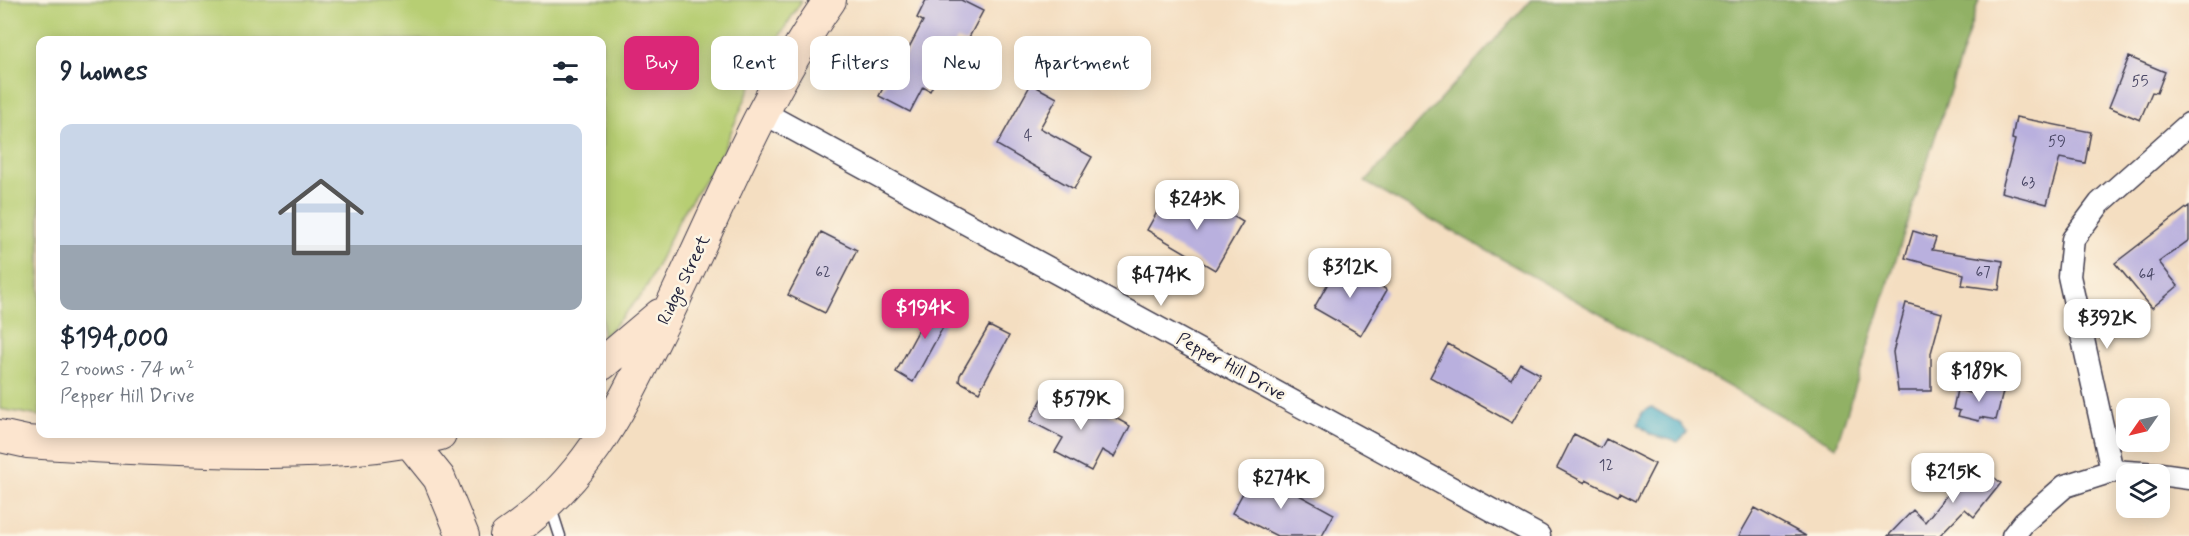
<!DOCTYPE html>
<html lang="en">
<head>
<meta charset="utf-8">
<style>
  body { margin:0; font-family:Mynerve,sans-serif; background:#f2f2f3; color:#1f2937; height:100vh; display:flex; flex-direction:column; font-size:22px; white-space:nowrap }
  * { box-sizing:border-box; margin:0 }
  p { font-size:20px; color:#747a83 }
  .icon { flex:none; width:33px; height:33px; fill:none; stroke:currentColor; stroke-width:2; stroke-linecap:round; stroke-linejoin:round }
  .map { position:relative; flex:1; overflow:hidden }
  .panel { position:absolute; left:36px; top:36px; width:570px; height:402px; display:flex; flex-direction:column; background:#fff; border-radius:12px; box-shadow:0 3px 15px #0003 }
  .panel>* { flex:none }
  .top-card { position:absolute; left:624px; top:36px; width:570px; height:54px; display:flex; gap:12px }
  .needle { width:39px; rotate:236deg }
  .fabs { position:absolute; left:2116px; top:398px; display:grid; gap:12px }
  .fabs a { display:grid; place-items:center; width:54px; height:54px; border-radius:12px; background:#fff; box-shadow:0 3px 15px #0003; font-size:30px }
  .price { position:absolute; translate:-50% -51px; padding:0 14px; border-radius:12px; background:#fff; color:#222; font-size:20px; line-height:39px; filter:drop-shadow(0 2px 3px #0008) }
  .price::after { content:''; position:absolute; left:50%; top:36px; width:18px; height:14px; margin-left:-9px; background:inherit; clip-path:polygon(0 0,100% 0,50% 100%) }
  .price.selected { background:#db2777; color:#fff }
  ul { padding:0; list-style:none }
  li { display:grid; align-content:center; gap:12px; height:318px; padding:0 24px }
  li+li { border-top:2px solid #e0e1e3 }
  li span { display:grid; place-items:center; height:186px; border-radius:12px; color:#555 }
  li>.icon { margin-inline-start:auto }
  span .icon { width:108px; height:108px; fill:#fffc; stroke-width:1 }
  li b { font-size:26px }
  h2 { display:flex; justify-content:space-between; align-items:center; height:72px; padding:0 24px; font-size:26px }
  .pill { padding:0 21px; border-radius:12px; background:#fff; box-shadow:0 3px 15px #0003; font-size:21px; line-height:54px }
  .pill.selected { background:#db2777; color:#fff }
  .map>svg:first-child { display:block }
</style>
</head>
<body>
<div class="map">
<svg width="2189" height="536" viewBox="0 0 2189 536">
  <rect width="100%" height="100%" fill="#fcf5e5"/>
  <filter id="ink" filterUnits="userSpaceOnUse"><feTurbulence type="fractalNoise" baseFrequency=".0167" numOctaves="2"/><feDisplacementMap in="SourceGraphic" scale="12" xChannelSelector="R" yChannelSelector="G"/><feConvolveMatrix kernelMatrix="1 2 1 2 8 2 1 2 1" color-interpolation-filters="sRGB"/></filter>
  <filter id="wash" filterUnits="userSpaceOnUse"><feTurbulence type="fractalNoise" baseFrequency=".008" numOctaves="4" result="noise"/><feDisplacementMap in="SourceGraphic" scale="24" xChannelSelector="R" yChannelSelector="G"/><feGaussianBlur stdDeviation="1.35" result="paint"/><feColorMatrix in="noise" values="0 0 0 0 0 0 0 0 0 0 0 0 0 0 0 0 0 1.4 0 .05"/><feComposite in="paint" operator="in"/></filter>
  <g filter="url(#wash)">
    <rect width="100%" height="100%" fill="#f4dec1"/>
    <path fill="#b7ce73" stroke="#6c7857" stroke-width="1.5" d="M0 0H802L756 74 721 155 682 214 644 292 602 339V40H40V416L0 409Z"/>
    <path fill="#91b165" stroke="#5a6a50" stroke-width="1.5" d="M1531 0H1979L1836 447 1365 182Z"/>
    <path fill="#45abc5" stroke="#346680" stroke-width="1.5" d="M1651 407 1681 424 1687 433 1678 442 1651 435 1638 424 1642 412Z"/>
    <g id="blocks">
      <path fill="#b9b0de" d="M926 0H961L983 11 966 43 957 39 930 91 923 87 910 112 879 96 893 68 897 70 923 21 917 18Z
        M2129 57 2165 72 2157 93 2152 92 2140 120 2109 107Z
        M1031 84 1057 98 1040 128 1092 157 1074 189 997 145Z
        M2016 117 2091 132 2085 163 2060 158 2047 204 2001 192 2015 140 2012 139Z
        M1165 198 1196 216 1206 200 1243 222 1215 270 1147 230Z
        M2189 206V240L2159 262 2178 286 2152 308 2115 263Z
        M1913 231 1936 238 1932 250 2003 261 1999 290 1962 285 1964 274 1905 258Z
        M821 232 857 250 825 313 788 295Z
        M1340 262 1387 290 1361 335 1314 308Z
        M936 298 954 307 913 382 896 372Z
        M1906 303 1942 313 1931 353V391H1898L1893 352Z
        M989 326 1009 336 979 392 959 381 960 375Z
        M1448 344 1511 379 1520 363 1540 374 1512 423 1430 377Z
        M1981 383 2004 388 1996 420 1980 417 1979 421 1958 416 1960 411 1953 409 1957 390 1979 395Z
        M1045 394 1079 412 1085 401 1130 426 1114 457 1102 450 1091 471 1055 452 1063 438 1030 421Z
        M1574 434 1601 448 1606 439 1655 464 1636 501 1620 493 1618 496 1586 480 1585 483 1557 468Z
        M1974 461 2001 483 1974 517 1965 509 1939 536H1888L1913 510 1925 522Z
        M1255 471 1334 514 1322 536H1277L1232 513Z
        M1755 508 1806 536H1739Z"/>
    </g>
  </g>
  <g filter="url(#ink)">
    <use href="#blocks" fill-opacity="0" stroke="#423e4f" stroke-width="1.5"/>
    <g fill="none" stroke-linecap="round" stroke-linejoin="round">
      <defs>
        <path id="lane" d="M550 505 560 536"/>
        <path id="street" d="M764 113 1539 536
          M2112 471 2157 474
          M2160 474 2189 478
          M2013 536 2024 522 2065 486 2112 471 2069 276 2073 239 2100 203 2189 124"/>
        <path id="secondary" d="M602 364 660 315
          M0 436 27 442C107 447 187 452 268 452 326 451 384 449 440 434
          M410 442 439 478 463 536
          M506 536C590 479 621 407 665 319 717 213 761 98 830 0"/>
      </defs>
      <use href="#lane" stroke="#423e4f" stroke-width="13"/>
      <use href="#street" stroke="#423e4f" stroke-width="25"/>
      <use href="#secondary" stroke="#423e4f" stroke-width="34"/>
      <use href="#lane" stroke="#fff" stroke-width="10"/>
      <use href="#street" stroke="#fff" stroke-width="22"/>
      <use href="#secondary" stroke="#fce5cf" stroke-width="32"/>
    </g>
  </g>
  <g text-anchor="middle" dominant-baseline="central" stroke-width="5" stroke-linejoin="round" paint-order="stroke">
    <g font-size="15" fill="#484664">
      <text x="2140" y="82">55</text>
      <text x="1028" y="136">4</text>
      <text x="2057" y="142">59</text>
      <text x="2028" y="183">63</text>
      <text x="823" y="273">62</text>
      <text x="1983" y="273">67</text>
      <text x="2147" y="275">64</text>
      <text x="1606" y="466">12</text>
    </g>
    <g font-size="18" fill="#22223b" stroke="#fcf5e5">
      <text transform="translate(684 280) rotate(-64)">Ridge Street</text>
      <text transform="translate(1231 367) rotate(29)">Pepper Hill Drive</text>
    </g>
  </g>
</svg>
<div class="fabs">
<a><svg class="needle" viewBox="-14 -14 28 28"><path d="M0-13l5 13h-10z" fill="#e53935"/><path d="M0 13l5-13h-10z" fill="#747a83"/></svg></a>
<a><svg class="icon" aria-label="layers" viewBox="0 0 24 24"><path d="M12 4l9 5-9 5-9-5zM3 14l9 5 9-5"/></svg></a>
</div>
<b class="price" style="left:1197px;top:231px">$243K</b>
<b class="price" style="left:1350px;top:299px">$312K</b>
<b class="price" style="left:1161px;top:307px">$474K</b>
<b class="price selected" style="left:925px;top:340px">$194K</b>
<b class="price" style="left:2107px;top:350px">$392K</b>
<b class="price" style="left:1979px;top:403px">$189K</b>
<b class="price" style="left:1081px;top:431px">$579K</b>
<b class="price" style="left:1953px;top:504px">$215K</b>
<b class="price" style="left:1281px;top:510px">$274K</b>
<div class="top-card">
<a class="pill selected">Buy</a>
<a class="pill">Rent</a>
<a class="pill">Filters</a>
<a class="pill">New</a>
<a class="pill">Apartment</a>
</div>
<section class="panel">
<h2>9 homes<svg class="icon" aria-label="filters" viewBox="0 0 24 24"><path d="M4 7h16M4 17h16"/><circle cx="9" cy="7" r="2"/><circle cx="15" cy="17" r="2"/></svg></h2>
<ul>
<li><span style="background:linear-gradient(#c9d6e8 65%,#9aa5b1 0)"><svg class="icon" aria-label="home" viewBox="0 0 24 24"><path d="M3 11l9-7 9 7M6 9v11h12V9"/></svg></span><div><b>$194,000</b><p>2 rooms · 74 m²</p><p>Pepper Hill Drive</p></div></li>
</ul>
</section>
</div>
</body>
</html>
